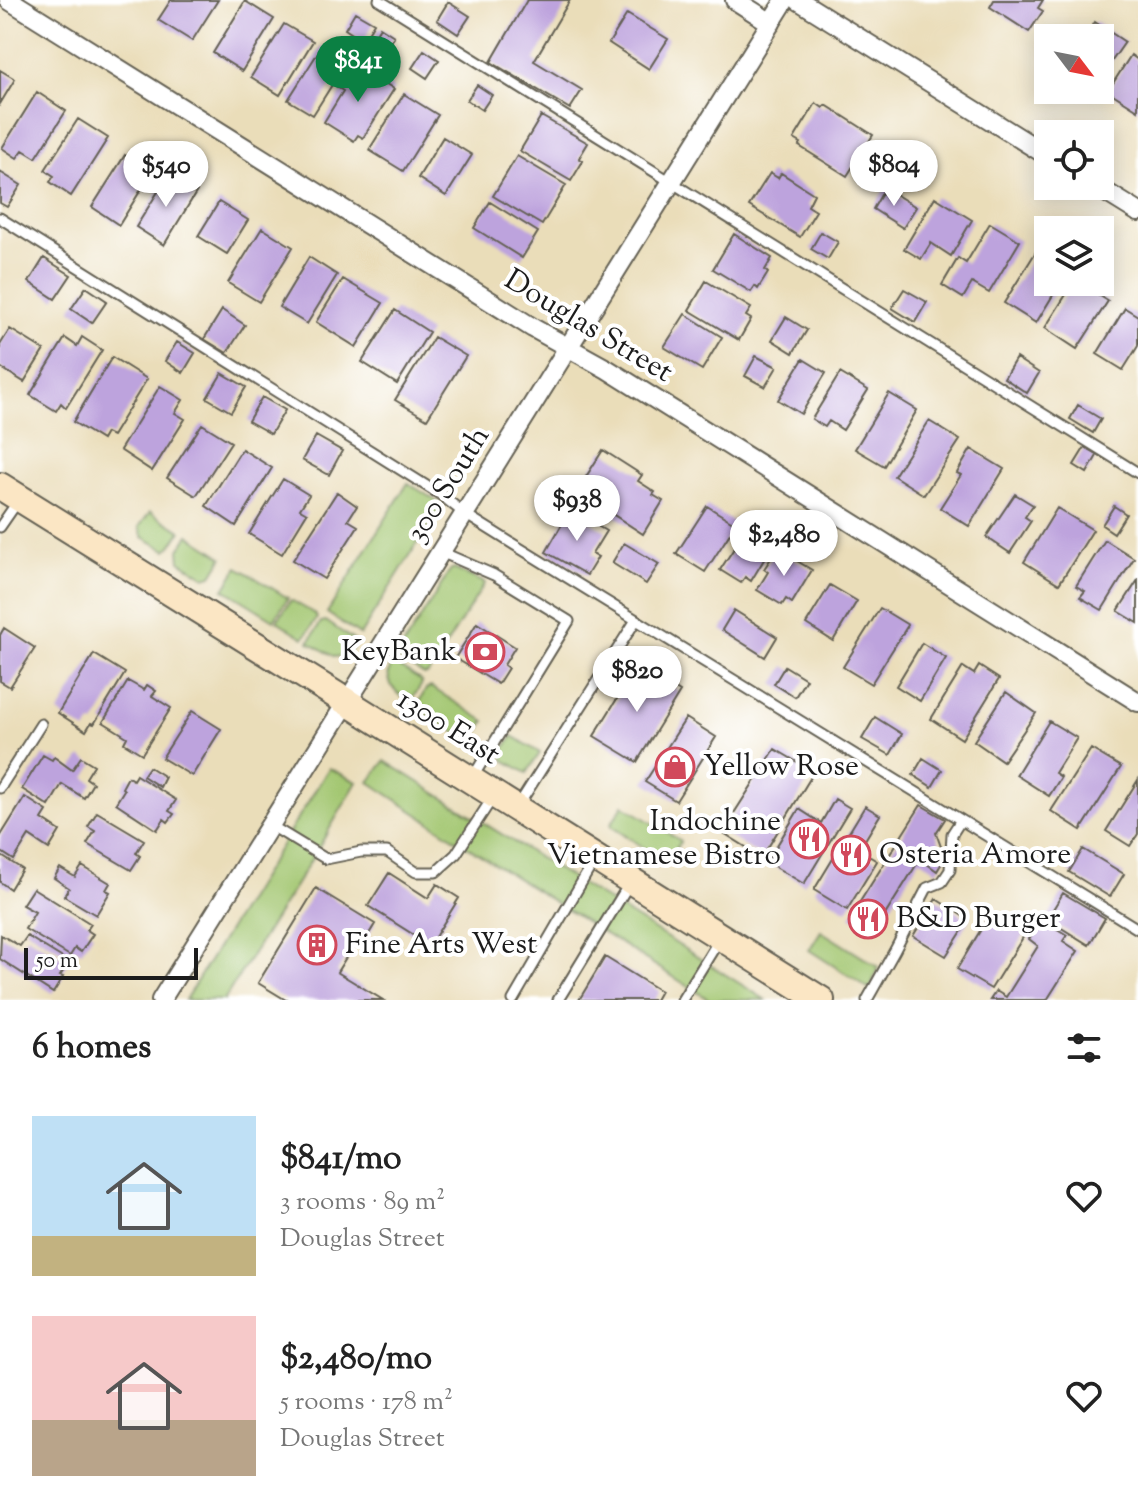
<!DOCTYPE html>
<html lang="en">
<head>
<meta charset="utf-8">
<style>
  body { margin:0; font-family:"Sorts Mill Goudy",serif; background:#f6f6f6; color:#222; height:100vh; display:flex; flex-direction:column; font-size:30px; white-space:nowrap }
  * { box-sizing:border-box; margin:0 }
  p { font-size:26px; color:#767676 }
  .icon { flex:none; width:44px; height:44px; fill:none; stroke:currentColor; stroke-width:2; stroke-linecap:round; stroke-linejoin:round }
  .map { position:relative; height:1000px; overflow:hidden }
  .drawer { display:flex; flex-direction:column; background:#fff; flex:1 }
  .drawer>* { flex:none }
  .needle { width:52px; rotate:122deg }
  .fabs { position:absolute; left:1034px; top:24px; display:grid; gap:16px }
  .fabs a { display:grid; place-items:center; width:80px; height:80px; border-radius:0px; background:#fff; box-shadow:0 4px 20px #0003; font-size:40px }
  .scale { position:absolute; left:24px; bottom:20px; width:174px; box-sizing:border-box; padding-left:8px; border:4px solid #1c1c1c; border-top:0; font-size:22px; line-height:28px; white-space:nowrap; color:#1c1c1c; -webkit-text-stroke:6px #fff; paint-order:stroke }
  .price { position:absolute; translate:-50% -68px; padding:0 18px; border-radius:28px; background:#fff; color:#222; font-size:26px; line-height:52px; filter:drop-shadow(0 2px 4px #0008) }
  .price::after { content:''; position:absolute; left:50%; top:48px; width:24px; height:18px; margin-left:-12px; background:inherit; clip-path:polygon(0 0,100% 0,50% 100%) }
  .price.selected { background:#0b8043; color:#fff }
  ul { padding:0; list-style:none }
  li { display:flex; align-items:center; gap:24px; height:200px; padding:0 32px }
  li span { display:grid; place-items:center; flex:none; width:224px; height:160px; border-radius:0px; color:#555 }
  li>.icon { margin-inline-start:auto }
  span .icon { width:96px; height:96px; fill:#fffc; stroke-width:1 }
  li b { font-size:34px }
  h2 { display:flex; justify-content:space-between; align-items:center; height:96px; padding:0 32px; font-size:34px }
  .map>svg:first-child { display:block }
</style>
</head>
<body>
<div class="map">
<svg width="1138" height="1000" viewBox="0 0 1138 1000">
  <rect width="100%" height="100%" fill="#fff"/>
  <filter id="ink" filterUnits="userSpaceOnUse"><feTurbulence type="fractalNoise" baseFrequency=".0125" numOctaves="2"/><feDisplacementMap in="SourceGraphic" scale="16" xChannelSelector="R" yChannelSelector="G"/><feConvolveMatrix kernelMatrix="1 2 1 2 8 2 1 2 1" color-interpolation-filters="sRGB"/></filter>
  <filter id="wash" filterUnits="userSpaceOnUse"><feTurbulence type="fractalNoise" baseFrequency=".006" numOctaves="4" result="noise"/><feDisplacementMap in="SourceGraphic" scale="32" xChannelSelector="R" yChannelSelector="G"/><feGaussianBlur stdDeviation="1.8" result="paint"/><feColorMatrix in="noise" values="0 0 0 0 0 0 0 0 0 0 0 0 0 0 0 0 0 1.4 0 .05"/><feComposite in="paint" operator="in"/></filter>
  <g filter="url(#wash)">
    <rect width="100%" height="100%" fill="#eaddb9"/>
    <path fill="#a2c670" stroke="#5f7146" stroke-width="2" d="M408 483 441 504V506L360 635 327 613Z
      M150 512 181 531 171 546 166 550 143 537 139 527Z
      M189 535 223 557 212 575 205 577 180 561 179 550Z
      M238 567 288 598 274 620 224 589Z
      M454 569 485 583 428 674 424 675 398 659 397 656 450 571Z
      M291 600 315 614 317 618 304 638 277 621Z
      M326 621 356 642 348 655 335 657 309 642 321 622Z
      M393 663 420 680 422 684 410 702C395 693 381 681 393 663Z
      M431 687 485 721 475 738 468 740 416 707 426 689Z
      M513 736 540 753 527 773 504 760C500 751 508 743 513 736Z
      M385 761 766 1000H710L463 844 369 782Z
      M329 768 357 782 316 852 224 1000H185Z
      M623 805 681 841 669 860 665 861 612 827 611 824Z
      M821 931 878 967 871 987 868 988 809 950Z"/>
    <g id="blocks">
      <path fill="#bda3dd" d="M171 0H218L192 41 158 20Z
        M527 0H570L534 61 582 90 570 109 491 62Z
        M994 0H1043L1038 8 1043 11 1029 32 990 7Z
        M245 1 274 19 242 71 213 53Z
        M448 2 470 16 458 34 437 20Z
        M355 12 374 23 363 41 345 29Z
        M627 14 668 39 649 69 609 43Z
        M1095 22 1125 42 1100 78V38H1085Z
        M284 24 313 41 280 95 251 77Z
        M380 27 394 36 383 54 369 45Z
        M322 46 347 61 313 115 288 100Z
        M424 50 439 60 427 78 412 68Z
        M1131 55 1138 60V110L1108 91Z
        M358 66 394 89 363 138 358 135 354 141 324 122 343 91 337 87 346 73 352 76Z
        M0 70 15 79 0 104Z
        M477 85 492 95 482 110 467 100Z
        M37 92 66 111 36 158 23 150 17 158 2 148Z
        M404 94 438 115 403 171 369 150Z
        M816 103 823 108 826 105 873 135 847 176 799 146 801 143 794 139Z
        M541 116 588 143 579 158 583 161 571 181 520 151Z
        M78 119 108 138 71 196 50 182 54 176 45 170Z
        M443 137 472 155 446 196 418 178Z
        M125 155 152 172 119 225 92 207Z
        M517 156 566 185 542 225 493 196Z
        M0 172 21 185 7 207 0 203Z
        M770 173 778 178 781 173 814 194 808 206 816 211 800 237 749 206Z
        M169 174 197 191 164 245 136 227Z
        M885 188 916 207 903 228 873 209Z
        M935 197 972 220 951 256 931 243 921 259 904 249Z
        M219 202 248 220 227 254 198 236Z
        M490 202 538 232 522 258 474 228Z
        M990 223 1020 241 989 293 972 283 963 298 942 285 958 258 966 263Z
        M262 228 293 247 259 302 228 283Z
        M821 232 838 242 828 259 811 249Z
        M734 234 772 258 765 270 768 273 758 289 755 286 751 292 713 269Z
        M1037 250 1048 256V282H1061L1036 323 1004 303Z
        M309 257 337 275 307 324 279 307Z
        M44 258 71 275 55 299 29 282Z
        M343 279 383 303 356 347 316 322Z
        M706 281 751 308 746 316 751 319 739 340 689 310Z
        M1074 282H1078L1108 301 1077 349 1045 328Z
        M86 287 107 301 92 323 71 309Z
        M904 289 927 302 915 322 892 308Z
        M1125 308 1138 316V346L1123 370 1097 354Z
        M222 310 245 325 227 353 204 339Z
        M395 310 429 332 397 384 362 362Z
        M685 314 722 337 702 370 664 347Z
        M786 317 807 330 793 353 772 340Z
        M10 329 44 350 24 382 0 367V345Z
        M82 337 102 350 66 408 61 403 56 411 30 395 65 338 77 346Z
        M434 337 466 356 427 419 395 400Z
        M177 342 195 353 183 373 165 361Z
        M756 356 777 367 765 387 745 376Z
        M112 357 147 379 112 436 106 433 102 440 73 422Z
        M1016 358 1039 373 1027 393 1004 378Z
        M803 359 826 373 801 414 778 400Z
        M222 373 246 387 231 412 207 398Z
        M840 373 868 390 843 430 829 421 825 427 812 419Z
        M160 386 183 400 175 413 185 419 152 471 120 450Z
        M889 393 917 410 884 466 855 449Z
        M262 397 285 410 271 434 248 421Z
        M1078 405 1101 419 1093 433 1070 419Z
        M929 421 960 440 924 495 894 476Z
        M202 424 231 442 196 496 167 478Z
        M316 436 342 451 329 475 302 460Z
        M1085 447 1098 454 1087 473 1074 465Z
        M242 449 272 468 236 526 206 506Z
        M971 449 1004 469 969 526 940 508 961 475 957 473Z
        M603 450 642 475 638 481 655 492 653 495 663 501 643 534 577 491Z
        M283 479 309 495 300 509 307 513 282 554 249 534Z
        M337 492 357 506 348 520 358 526 324 579 293 560Z
        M1015 494 1033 505 1025 517 1031 521 1010 553 986 537Z
        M707 506 736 524 705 572 676 554Z
        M1114 506 1126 514 1114 533 1102 525Z
        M1057 508 1093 530 1059 584 1024 562Z
        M570 510 606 531 592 554 598 557 587 575 546 552Z
        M751 522 777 538 751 581 745 577 741 583 720 570Z
        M1105 540 1134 558 1102 610 1080 597 1085 591 1076 586Z
        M624 543 659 564 646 584 612 563Z
        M777 549 812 570 792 603 786 599 782 605 757 590 768 572 764 569Z
        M1138 580V623L1118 611Z
        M830 585 857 601 833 641 806 624Z
        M880 608 908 625 871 684 843 667Z
        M734 610 777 637 765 657 722 630Z
        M477 623 515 647 504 665 508 668 498 684 455 658Z
        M4 628 35 648 10 687 0 681V635Z
        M922 643 946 658 920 701 896 686Z
        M94 654 125 673 94 724 91 723 86 731 58 713Z
        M638 665 680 692 637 762 594 736Z
        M785 666 806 679 795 697 774 684Z
        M979 666 999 679 962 739 931 719 963 667 974 674Z
        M128 681 144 690 147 685 156 691 152 696 171 708 142 754 124 743 127 737 103 722Z
        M1006 692 1036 713 1003 761 974 741Z
        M192 711 221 729 192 776 162 758Z
        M875 717 902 734 890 755 862 739Z
        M686 718 716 737 676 801 645 782Z
        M1049 721 1077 738 1055 773 1061 777 1049 796 1016 775Z
        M775 749 814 772 762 857 722 832Z
        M1091 749 1121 767 1081 830 1051 811Z
        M43 755 52 760 54 757 72 770 81 757 94 765 86 778 93 783 84 798 62 784 49 806 22 789Z
        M923 758 942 770 932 787 913 775Z
        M149 767 165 777 160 787 143 776Z
        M136 775 176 800 169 811 174 814 168 822 164 819 157 830 116 803 124 790 122 788 128 777 133 780Z
        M1138 780V834L1130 846 1106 831Z
        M25 797 47 811 42 819 60 831 49 849 29 836 14 860 0 851V837Z
        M835 799 850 808 804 884 767 862 799 809 821 823Z
        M921 805 945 819 936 833 945 858 937 871 920 859 875 931 851 916Z
        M865 806 880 815 859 850 877 861 847 910 814 890Z
        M97 812 144 840 136 853 140 856 131 870 87 844 95 831 88 827Z
        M1083 849 1124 874 1110 897 1069 872Z
        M0 855 22 869 10 889 0 882Z
        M82 866 110 883 106 890 110 892 96 915 64 896 69 888 54 878 60 868 75 877Z
        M389 873 428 898 437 884 459 898 430 945 368 906Z
        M33 888 91 924 87 930 93 934 81 952 75 948 70 956 25 929 35 912 22 905Z
        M316 888 375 924 361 947 355 943 337 972 383 1000H286L258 983Z
        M1063 893 1105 918 1089 945 1047 919Z
        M936 899 969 920 946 956 913 936Z
        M991 913 1025 934 991 989 957 969Z
        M1041 919 1067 935 1063 941 1078 951 1047 1000H990L996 991 1006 997 1038 946 1029 939Z
        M1 935 20 946 27 936 69 962 60 976 63 977 53 993 0 959Z
        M605 957 660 991 655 1000H579Z"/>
    </g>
  </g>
  <g filter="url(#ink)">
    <use href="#blocks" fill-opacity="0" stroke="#646053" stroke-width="2"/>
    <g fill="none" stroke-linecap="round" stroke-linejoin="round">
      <defs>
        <path id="lane" d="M379 0 1138 473
          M0 218 441 495 465 514 513 544 1138 929
          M0 527 18 501
          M441 552 494 575 569 621 471 780
          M0 788 41 724
          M518 806 636 620
          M270 825 326 859 361 852H387L416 872H436L456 854 493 797
          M513 1000 594 861
          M558 1000 629 884
          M682 1000 719 940
          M867 1000 895 950 927 888 942 882 950 870 952 834 961 820"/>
        <path id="street" d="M9 0 533 328 607 369 1138 702
          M735 0 771 23
          M798 0 1048 156
          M1096 186 1138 212
          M161 1000 785 0"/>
        <path id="secondary" d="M0 486 347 702 821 1000"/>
      </defs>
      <use href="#lane" stroke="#646053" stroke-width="13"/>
      <use href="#street" stroke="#646053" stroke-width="22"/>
      <use href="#secondary" stroke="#646053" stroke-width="30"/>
      <use href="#lane" stroke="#fff" stroke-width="9"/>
      <use href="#street" stroke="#fff" stroke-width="18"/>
      <use href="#secondary" stroke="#fbe6c4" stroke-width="26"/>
    </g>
  </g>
  <defs>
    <symbol id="bank-ring" viewBox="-11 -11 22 22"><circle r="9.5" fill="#fff" stroke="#d1495b" stroke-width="1.5"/><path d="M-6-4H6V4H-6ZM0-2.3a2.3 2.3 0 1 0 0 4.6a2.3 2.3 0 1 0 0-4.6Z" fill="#d1495b"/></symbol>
    <symbol id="shop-ring" viewBox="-11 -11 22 22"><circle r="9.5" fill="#fff" stroke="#d1495b" stroke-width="1.5"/><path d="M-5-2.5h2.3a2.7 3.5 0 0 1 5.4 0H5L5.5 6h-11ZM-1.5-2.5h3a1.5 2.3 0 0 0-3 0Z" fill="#d1495b"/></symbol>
    <symbol id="restaurant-ring" viewBox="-11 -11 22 22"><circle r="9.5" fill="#fff" stroke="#d1495b" stroke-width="1.5"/><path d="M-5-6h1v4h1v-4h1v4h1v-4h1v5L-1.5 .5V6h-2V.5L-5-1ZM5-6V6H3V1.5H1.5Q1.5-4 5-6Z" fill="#d1495b"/></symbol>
    <symbol id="building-ring" viewBox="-11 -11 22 22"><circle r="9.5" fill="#fff" stroke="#d1495b" stroke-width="1.5"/><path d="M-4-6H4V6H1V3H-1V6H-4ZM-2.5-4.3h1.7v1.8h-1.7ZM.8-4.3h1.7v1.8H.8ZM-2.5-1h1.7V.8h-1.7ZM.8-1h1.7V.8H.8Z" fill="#d1495b"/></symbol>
  </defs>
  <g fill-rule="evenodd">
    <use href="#bank-ring" x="463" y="630" width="44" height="44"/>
    <use href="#shop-ring" x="653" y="745" width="44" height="44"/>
    <use href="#restaurant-ring" x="787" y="817" width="44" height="44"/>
    <use href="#restaurant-ring" x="829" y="833" width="44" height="44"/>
    <use href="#restaurant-ring" x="846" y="897" width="44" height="44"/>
    <use href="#building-ring" x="295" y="923" width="44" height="44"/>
  </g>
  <g text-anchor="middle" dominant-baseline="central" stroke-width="8" stroke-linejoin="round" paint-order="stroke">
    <g font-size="30" fill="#1c1c1c" stroke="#fff">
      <text transform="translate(588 327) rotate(31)">Douglas Street</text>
      <text transform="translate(449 485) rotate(-58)">300 South</text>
      <text transform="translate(448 728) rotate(32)">1300 East</text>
    </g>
    <g font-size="30" fill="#1c1c1c" stroke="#fff" text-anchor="start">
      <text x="457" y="652" text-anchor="end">KeyBank</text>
      <text x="703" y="767">Yellow Rose</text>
      <text x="781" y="822" text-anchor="end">Indochine<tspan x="781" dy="34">Vietnamese Bistro</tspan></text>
      <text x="879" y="855">Osteria Amore</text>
      <text x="896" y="919">B&amp;D Burger</text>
      <text x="345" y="945">Fine Arts West</text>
    </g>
  </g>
</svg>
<div class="fabs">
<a><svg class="needle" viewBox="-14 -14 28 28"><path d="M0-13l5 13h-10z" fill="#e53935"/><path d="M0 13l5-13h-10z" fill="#767676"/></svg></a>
<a><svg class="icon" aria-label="locate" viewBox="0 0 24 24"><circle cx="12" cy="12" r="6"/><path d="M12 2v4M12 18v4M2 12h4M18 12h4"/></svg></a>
<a><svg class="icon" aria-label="layers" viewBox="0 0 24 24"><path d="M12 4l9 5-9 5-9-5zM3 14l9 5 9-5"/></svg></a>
</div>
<div class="scale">50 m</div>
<b class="price selected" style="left:358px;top:104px">$841</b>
<b class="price" style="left:894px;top:208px">$804</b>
<b class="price" style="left:166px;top:209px">$540</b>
<b class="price" style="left:577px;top:543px">$938</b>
<b class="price" style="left:784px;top:578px">$2,480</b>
<b class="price" style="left:637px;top:714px">$820</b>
</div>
<section class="drawer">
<h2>6 homes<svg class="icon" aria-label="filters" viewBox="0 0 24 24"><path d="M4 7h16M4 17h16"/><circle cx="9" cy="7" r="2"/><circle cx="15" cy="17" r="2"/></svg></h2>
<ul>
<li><span style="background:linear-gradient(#bfe0f5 75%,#c2b280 0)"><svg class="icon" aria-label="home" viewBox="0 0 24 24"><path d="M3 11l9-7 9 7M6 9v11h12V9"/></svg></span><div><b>$841/mo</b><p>3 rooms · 89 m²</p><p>Douglas Street</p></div><svg class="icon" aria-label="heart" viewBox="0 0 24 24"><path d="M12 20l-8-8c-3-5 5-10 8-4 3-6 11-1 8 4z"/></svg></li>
<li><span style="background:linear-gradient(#f6c9c9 65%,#b9a48a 0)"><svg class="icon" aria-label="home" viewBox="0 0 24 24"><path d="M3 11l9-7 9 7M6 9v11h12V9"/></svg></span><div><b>$2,480/mo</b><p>5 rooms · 178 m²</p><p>Douglas Street</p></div><svg class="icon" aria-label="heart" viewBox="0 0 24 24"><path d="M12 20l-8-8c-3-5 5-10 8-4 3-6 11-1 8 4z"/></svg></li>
</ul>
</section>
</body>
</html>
